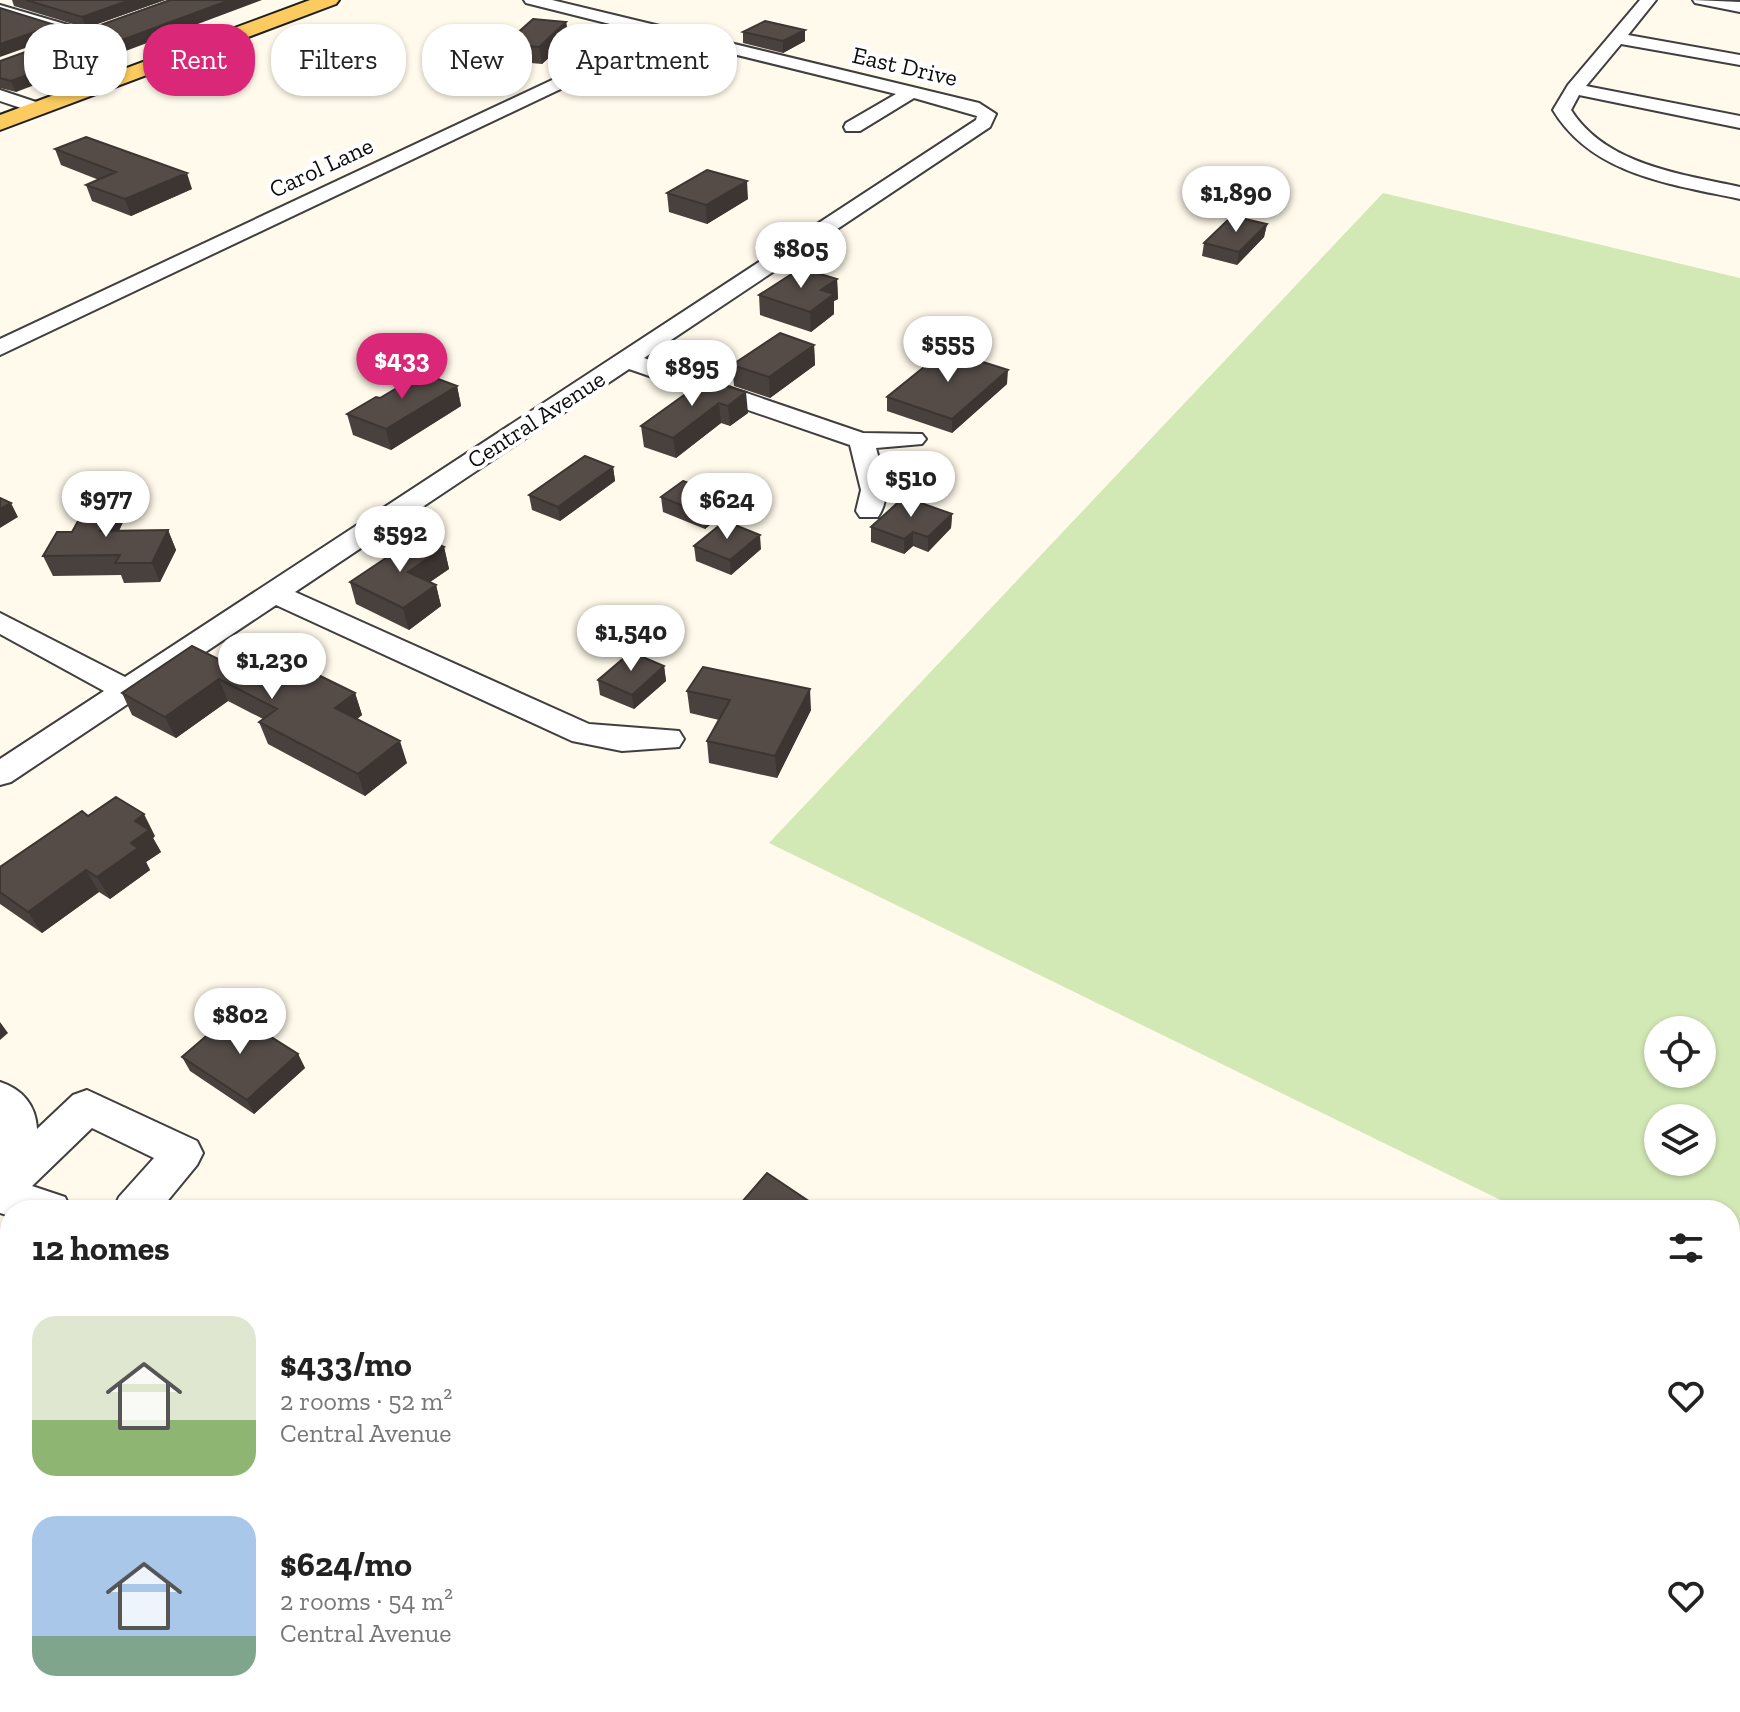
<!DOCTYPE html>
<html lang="en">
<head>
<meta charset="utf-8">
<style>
  body { margin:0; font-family:"Zilla Slab",serif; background:#f6f6f6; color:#222; height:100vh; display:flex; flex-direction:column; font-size:30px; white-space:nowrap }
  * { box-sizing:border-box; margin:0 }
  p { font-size:26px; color:#767676 }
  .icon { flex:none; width:44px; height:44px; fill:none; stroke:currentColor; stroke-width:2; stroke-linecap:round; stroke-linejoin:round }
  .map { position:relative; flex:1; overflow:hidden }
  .drawer { position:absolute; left:0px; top:1200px; width:1740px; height:512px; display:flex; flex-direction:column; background:#fff; border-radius:32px 32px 0 0; box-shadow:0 2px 6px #0004 }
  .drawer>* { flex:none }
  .guide { position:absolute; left:24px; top:24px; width:800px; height:72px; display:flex; gap:16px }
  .fabs { position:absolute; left:1644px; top:1016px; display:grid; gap:16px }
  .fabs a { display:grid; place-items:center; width:72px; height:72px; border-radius:50%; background:#fff; box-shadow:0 2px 6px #0004; font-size:40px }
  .price { position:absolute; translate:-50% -68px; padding:0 18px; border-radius:28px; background:#fff; color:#222; font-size:26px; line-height:52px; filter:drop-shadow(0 2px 4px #0008) }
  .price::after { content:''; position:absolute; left:50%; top:48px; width:24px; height:18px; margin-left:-12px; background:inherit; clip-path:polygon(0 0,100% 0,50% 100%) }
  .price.on { background:#db2777; color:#fff }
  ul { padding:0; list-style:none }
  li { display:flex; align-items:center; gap:24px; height:200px; padding:0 32px }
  li span { display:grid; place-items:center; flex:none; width:224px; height:160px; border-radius:24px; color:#555 }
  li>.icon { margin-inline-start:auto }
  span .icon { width:96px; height:96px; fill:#fffc; stroke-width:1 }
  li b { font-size:34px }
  h2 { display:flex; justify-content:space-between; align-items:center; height:96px; padding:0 32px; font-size:34px }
  .chip { padding:0 28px; border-radius:32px; background:#fff; box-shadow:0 2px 6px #0004; font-size:28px; line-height:72px }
  .chip.on { background:#db2777; color:#fff }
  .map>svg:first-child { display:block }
</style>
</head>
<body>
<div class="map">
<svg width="1740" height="1712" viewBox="0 0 1740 1712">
  <rect width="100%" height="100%" fill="#fffaeb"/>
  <path fill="#d3e9b5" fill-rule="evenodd" d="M1383 193 1740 278V1317L1730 1312V1210H1521L769 843ZM1658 1030H1702V1074H1658ZM1658 1118H1702V1162H1658Z"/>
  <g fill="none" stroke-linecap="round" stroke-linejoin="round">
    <defs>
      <path id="minor" d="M524 0H552L979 103 996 114 990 127 644 358 863 433 922 434 926 439 922 444 876 448C882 471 893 495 878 517H860L856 511 861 490 850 445 629 369 295 592 589 724 679 731 684 739 679 747 622 751 572 741 276 605 11 782 0 785V759L104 691 0 634V613L125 677 976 120 977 116 914 98 860 131H846L844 127 846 123 896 94 668 38 0 355V339L650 34 526 3Z
        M1640 0H1656L1628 35 1740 55V65L1621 44 1586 86 1740 116V128L1579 95 1571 110C1606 165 1681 174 1740 187V199C1671 184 1592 175 1553 110L1568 85Z
        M1693 0 1740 2V12L1695 3Z
        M0 5 92 32 94 36 86 41 0 15Z
        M0 90 45 105 48 109 39 114 0 101Z
        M0 1082C22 1089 36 1105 37 1129L73 1095 87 1090 197 1141 203 1153 197 1165 160 1210H113L119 1197 154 1158 92 1128 32 1186 65 1197 71 1210H10V1216L0 1213Z"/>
      <path id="major" d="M310 0H339L336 4 0 130V115Z"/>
    </defs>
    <use href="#minor" stroke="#3f3f3f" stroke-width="4"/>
    <use href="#major" stroke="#1d1d1d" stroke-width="4"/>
    <use href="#minor" fill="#fff" fill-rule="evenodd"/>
    <use href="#major" fill="#fbcb5f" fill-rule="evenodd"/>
  </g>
  <path fill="#49413e" d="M12 0H165L86 28 14 6Z
    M170 0 16 92 0 88V61Z
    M566 22 569 39 542 64 508 61 505 44Z
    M805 30V41L783 53 743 43V32Z
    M55 149 192 189 131 216 92 201 86 185 99 180 61 165Z
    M667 193 748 199 707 224 669 212Z
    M1267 224 1264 237 1237 265 1202 256 1204 243Z
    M837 279 838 299 834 301V314L811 332 760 315 759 295Z
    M814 345 815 365 770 398 734 386 732 365Z
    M705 380 748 413 730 426 721 423 676 458 644 447 641 426Z
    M1007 384 952 433 887 411V397Z
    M457 386 461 406 391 450 353 435 347 414 380 398Z
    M613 467 615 481 560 521 532 510 529 495Z
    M661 497 727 511 705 529 663 512Z
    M952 514 951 528 928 552 913 546 904 554 871 542V527Z
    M123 522 119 531 168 530 176 550 160 582 124 583 121 575 53 576 43 556 72 532Z
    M694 546 761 549 731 575 696 561Z
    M444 547 449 569 430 582 436 585 441 606 409 630 356 604 350 582Z
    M226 663 355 693 362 715 357 719 407 763 365 796 268 744 259 722 263 719 228 701 176 738 132 715 122 693Z
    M664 666 666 681 634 709 600 695 598 680Z
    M687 691 811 710 777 778 709 763 707 741 719 720 690 713Z
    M155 836 153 838 161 852 146 862 150 870 110 899 99 892 42 933 0 904V867Z
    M298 1054 305 1068 254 1114 190 1071 182 1057Z"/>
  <path fill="#3c3532" d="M130 0H165L86 28 82 17Z
    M230 0H262L16 92 11 81Z
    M566 22 569 39 542 64 539 47Z
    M55 25 59 36 0 57V44Z
    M805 30V41L783 53V41Z
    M187 173 192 189 131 216 125 199Z
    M747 181 748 199 707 224 706 205Z
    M1267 224 1264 237 1237 265 1239 252Z
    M837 279 838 299 834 301V314L811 332 810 312 821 290Z
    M814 345 815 365 770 398 769 377Z
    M1008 370 1007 384 952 433V419Z
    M457 386 461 406 391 450 386 429Z
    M746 392 748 413 730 426 728 406Z
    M719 403 721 423 676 458 673 438Z
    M613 467 615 481 560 521 558 507Z
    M726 497 727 511 705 529 704 514Z
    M115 502 123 522 109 551 100 531Z
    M11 503 18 517 0 528V509Z
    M952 514 951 528 928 552V537Z
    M168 530 176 550 160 582 152 563Z
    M913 532V546L904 554V539Z
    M760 535 761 549 731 575 730 560Z
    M444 547 449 569 414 593 408 572Z
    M436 585 441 606 409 630 403 608Z
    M664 666 666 681 634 709 632 695Z
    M219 679 228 701 176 738 165 717Z
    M810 689 811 710 777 778 775 756Z
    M355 693 362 715 343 730 335 708Z
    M400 741 407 763 365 796 358 774Z
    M144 814 155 836 153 838 161 852 146 862 150 870 110 899 97 877 131 843 135 821Z
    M86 870 99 892 42 933 28 912Z
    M0 1022 8 1033 0 1040Z
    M298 1054 305 1068 254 1114 247 1100Z"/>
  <path fill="#554c48" stroke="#3c3532" stroke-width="2" d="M26 0H130L82 17Z
    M170 0H230L11 81 0 78V61Z
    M0 8 55 25 0 44Z
    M533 19 566 22 539 47 505 44Z
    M765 21 805 30 783 41 743 32Z
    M86 137 187 173 125 199 86 185 116 172 55 149Z
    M707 170 747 181 706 205 667 193Z
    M1232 216 1267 224 1239 252 1204 243Z
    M801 268 837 279 821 290 834 294 810 312 759 295Z
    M780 333 814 345 769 377 732 365Z
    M945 350 1008 370 952 419 887 397Z
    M422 373 457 386 386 429 347 414 376 397 380 398Z
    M705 380 746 392 728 406 719 403 673 438 641 426Z
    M585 456 613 467 558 507 529 495Z
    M683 481 726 497 704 514 661 497Z
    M904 497 952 514 928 537 913 532 904 539 871 527Z
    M0 498 11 503 0 509Z
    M115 502 100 531 168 530 152 563H115L120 555 43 556 57 532H72L88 503Z
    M725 521 760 535 730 560 694 546Z
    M419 536 444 547 408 572 436 585 403 608 350 582Z
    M255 644 355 693 335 708 400 741 358 774 259 722 277 709 219 679 165 717 122 693 192 646 226 663Z
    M631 652 664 666 632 695 598 680Z
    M703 667 810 689 775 756 707 741 730 700 687 691Z
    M116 797 144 814 135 821 149 830 131 843 138 848 97 877 86 870 28 912 0 892V867L82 811 88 816Z
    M233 1013 298 1054 247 1100 182 1057Z
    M767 1173 813 1204 808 1210H735Z"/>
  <g text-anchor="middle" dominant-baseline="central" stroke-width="8" stroke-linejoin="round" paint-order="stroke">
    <g font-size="24" fill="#0c0c0c" stroke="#fff">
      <text transform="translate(905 66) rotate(13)">East Drive</text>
      <text transform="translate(321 167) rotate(-25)">Carol Lane</text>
      <text transform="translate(536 419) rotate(-33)">Central Avenue</text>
    </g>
  </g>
</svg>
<div class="fabs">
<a><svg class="icon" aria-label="locate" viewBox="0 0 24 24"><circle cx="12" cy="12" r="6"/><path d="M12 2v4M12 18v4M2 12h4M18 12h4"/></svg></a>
<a><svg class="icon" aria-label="layers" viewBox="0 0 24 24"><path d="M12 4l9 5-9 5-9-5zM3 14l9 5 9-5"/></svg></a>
</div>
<b class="price" style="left:1236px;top:234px">$1,890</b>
<b class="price" style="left:801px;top:290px">$805</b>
<b class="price" style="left:948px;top:384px">$555</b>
<b class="price on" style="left:402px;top:401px">$433</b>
<b class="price" style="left:692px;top:408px">$895</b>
<b class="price" style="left:911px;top:519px">$510</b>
<b class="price" style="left:106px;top:539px">$977</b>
<b class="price" style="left:727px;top:541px">$624</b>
<b class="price" style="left:400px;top:574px">$592</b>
<b class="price" style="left:631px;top:673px">$1,540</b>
<b class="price" style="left:272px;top:701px">$1,230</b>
<b class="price" style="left:240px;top:1056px">$802</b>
<div class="guide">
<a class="chip">Buy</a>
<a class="chip on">Rent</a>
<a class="chip">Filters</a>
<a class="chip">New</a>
<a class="chip">Apartment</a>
</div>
<section class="drawer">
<h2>12 homes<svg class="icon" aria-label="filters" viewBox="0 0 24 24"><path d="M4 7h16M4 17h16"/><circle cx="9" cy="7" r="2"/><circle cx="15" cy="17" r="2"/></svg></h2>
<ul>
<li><span style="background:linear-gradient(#dfe7d0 65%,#8fb573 0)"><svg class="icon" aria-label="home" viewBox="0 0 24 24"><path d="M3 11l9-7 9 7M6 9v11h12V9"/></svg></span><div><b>$433/mo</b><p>2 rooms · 52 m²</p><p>Central Avenue</p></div><svg class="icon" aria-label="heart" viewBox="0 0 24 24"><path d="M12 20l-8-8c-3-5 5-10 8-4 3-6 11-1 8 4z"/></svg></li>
<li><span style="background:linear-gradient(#a9c7e8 75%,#7fa58c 0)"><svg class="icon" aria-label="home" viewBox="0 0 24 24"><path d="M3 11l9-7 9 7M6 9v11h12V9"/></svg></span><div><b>$624/mo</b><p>2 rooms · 54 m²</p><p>Central Avenue</p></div><svg class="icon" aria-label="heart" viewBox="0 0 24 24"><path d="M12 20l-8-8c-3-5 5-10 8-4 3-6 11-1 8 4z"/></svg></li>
</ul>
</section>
</div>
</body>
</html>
